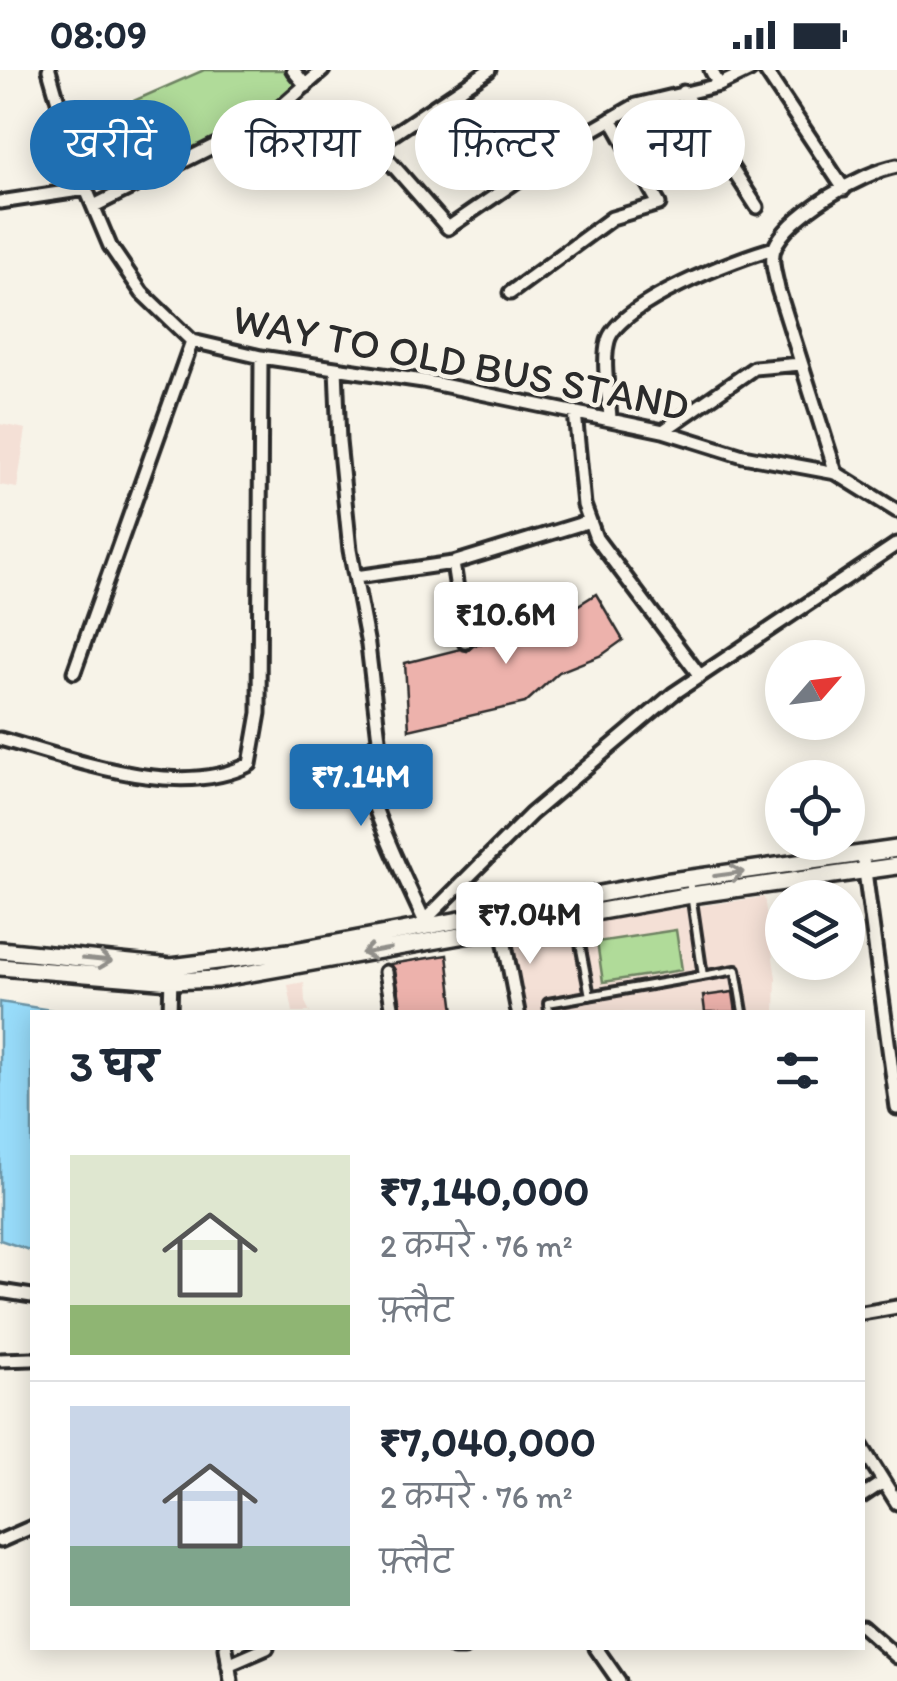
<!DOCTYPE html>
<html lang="hi">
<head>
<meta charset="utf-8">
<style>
  body { margin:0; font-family:Itim,"Playpen Sans Deva",sans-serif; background:#f6f6f7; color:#1f2937; height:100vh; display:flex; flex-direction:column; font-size:38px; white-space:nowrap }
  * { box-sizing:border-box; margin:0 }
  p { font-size:32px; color:#747a83 }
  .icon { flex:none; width:55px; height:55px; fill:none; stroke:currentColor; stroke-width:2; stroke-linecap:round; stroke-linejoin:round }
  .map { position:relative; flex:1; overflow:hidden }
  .panel { position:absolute; left:30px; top:940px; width:835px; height:640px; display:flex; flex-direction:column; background:#fff; border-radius:0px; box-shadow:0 5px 25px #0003 }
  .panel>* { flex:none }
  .top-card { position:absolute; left:30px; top:30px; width:838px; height:90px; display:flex; gap:20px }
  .needle { width:65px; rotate:62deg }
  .fabs { position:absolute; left:765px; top:570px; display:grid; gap:20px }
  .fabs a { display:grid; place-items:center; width:100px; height:100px; border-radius:50%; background:#fff; box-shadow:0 5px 25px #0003; font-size:50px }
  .price { position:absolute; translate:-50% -85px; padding:0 22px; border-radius:10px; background:#fff; color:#222; font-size:32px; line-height:65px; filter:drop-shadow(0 2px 5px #0008) }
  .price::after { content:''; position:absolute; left:50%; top:60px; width:30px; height:22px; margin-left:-15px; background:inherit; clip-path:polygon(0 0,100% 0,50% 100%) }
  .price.active { background:#1f6fb2; color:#fff }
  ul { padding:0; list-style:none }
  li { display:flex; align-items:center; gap:30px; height:250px; padding:0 40px }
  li+li { border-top:2px solid #e0e1e3 }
  li span { display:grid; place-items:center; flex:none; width:280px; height:200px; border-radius:0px; color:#555 }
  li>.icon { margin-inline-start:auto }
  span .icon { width:120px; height:120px; fill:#fffc; stroke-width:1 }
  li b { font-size:42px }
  h2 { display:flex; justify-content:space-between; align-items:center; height:120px; padding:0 40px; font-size:42px }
  .chip { padding:0 35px; border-radius:45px; background:#fff; box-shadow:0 5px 25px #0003; font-size:35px; line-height:90px }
  .chip.active { background:#1f6fb2; color:#fff }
  .status { display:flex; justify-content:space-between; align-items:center; height:70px; padding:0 50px; background:#fff; direction:ltr }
  .status svg { height:28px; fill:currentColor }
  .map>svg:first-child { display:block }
</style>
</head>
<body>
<div class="status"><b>08:09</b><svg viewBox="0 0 49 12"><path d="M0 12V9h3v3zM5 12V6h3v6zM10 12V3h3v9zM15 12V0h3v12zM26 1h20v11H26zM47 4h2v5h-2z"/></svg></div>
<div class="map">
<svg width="897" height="1611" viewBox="0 0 897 1611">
  <rect width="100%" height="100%" fill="#f7f3e8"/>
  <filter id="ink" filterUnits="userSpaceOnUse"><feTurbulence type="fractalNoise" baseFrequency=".01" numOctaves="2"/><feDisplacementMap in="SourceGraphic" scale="20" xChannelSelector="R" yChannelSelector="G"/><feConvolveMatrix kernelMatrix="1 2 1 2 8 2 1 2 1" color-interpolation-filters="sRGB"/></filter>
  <g filter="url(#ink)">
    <path fill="#f4e0d6" d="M0 354 26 359 17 418 0 415Z
      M764 827 776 908 775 942H516L505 872 597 856V850Z
      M304 912 305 932 310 942H293L288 915Z"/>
    <path fill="#b0db99" stroke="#6e8362" stroke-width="2.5" d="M204 0H283L297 18 290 32 124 116C100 94 87 83 95 48Z
      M676 860 682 900 603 912 597 872Z"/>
    <path fill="#98dcfa" stroke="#6c95a7" stroke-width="2.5" d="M0 932 64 942H32V1181L0 1170Z"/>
    <path fill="#edb2ac" stroke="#2b2b2b" stroke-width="2.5" d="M596 524 623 570 602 585 559 602 525 633 409 660 405 593 460 579 467 581 473 576 540 559Z
      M447 885 454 942H402L395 900 391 894Z
      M733 922 736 942H705L703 926Z"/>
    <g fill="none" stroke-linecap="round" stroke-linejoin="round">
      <defs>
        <path id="lane" d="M689 810 703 906
          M575 848 590 926
          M549 942 548 933 736 900 743 942"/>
        <path id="street" d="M49 0 78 100 110 176 142 223 192 271 261 287 423 311 663 361 743 386 836 403 897 441
          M293 0 306 16
          M765 0 844 119
          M719 15 750 0
          M683 22 757 137
          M290 32 347 95 489 0
          M376 76 448 158 582 66 636 35 719 15 711 0
          M0 132 86 119
          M94 136 266 50 323 0
          M510 223 612 148 659 134 611 49
          M336 298 339 371 350 480 368 575 379 669C375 676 367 681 365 687 355 709 412 823 424 850
          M575 342 584 435 596 468 700 606
          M610 349C609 325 602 294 608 271 618 234 739 187 775 178
          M663 361 754 298 801 294
          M836 403 778 219C776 207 770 192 774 179 787 145 863 102 897 96
          M453 493 465 572
          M356 507 453 493 590 451
          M74 602 192 271
          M0 669C73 689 179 731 250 694L259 643 261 287
          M864 794 897 1038
          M418 857 531 744 673 624 897 474
          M502 859 518 942
          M386 902 393 942
          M170 942 171 906
          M0 1221 32 1226
          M862 1243 897 1237
          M0 1290 32 1289
          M862 1377 897 1433
          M862 1426 883 1412
          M0 1471 32 1457
          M862 1556 897 1587
          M226 1578 231 1611
          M454 1578H464
          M596 1578 619 1611
          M228 1595 267 1578"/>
        <path id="secondary" d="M0 880 171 897 289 882 664 812 897 779
          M0 897 171 911 217 909 691 825 897 796"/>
      </defs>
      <use href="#lane" stroke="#2b2b2b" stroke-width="14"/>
      <use href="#street" stroke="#2b2b2b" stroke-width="19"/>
      <use href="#secondary" stroke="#2b2b2b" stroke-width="22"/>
      <use href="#lane" stroke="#f7f3e8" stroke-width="6"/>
      <use href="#street" stroke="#f7f3e8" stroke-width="11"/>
      <use href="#secondary" stroke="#f7f3e8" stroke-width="15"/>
    </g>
    <defs><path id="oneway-shaft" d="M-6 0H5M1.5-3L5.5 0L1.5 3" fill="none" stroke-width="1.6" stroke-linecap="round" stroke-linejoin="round" transform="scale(2.5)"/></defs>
    <g stroke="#918f8a">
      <use href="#oneway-shaft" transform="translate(729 804) rotate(-8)"/>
      <use href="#oneway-shaft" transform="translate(376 881) rotate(170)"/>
      <use href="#oneway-shaft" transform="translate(97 890) rotate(6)"/>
    </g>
  </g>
  <g text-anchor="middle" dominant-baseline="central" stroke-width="9" stroke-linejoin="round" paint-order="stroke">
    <g font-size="42" fill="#2b2b2b" stroke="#f7f3e8">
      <text transform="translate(461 292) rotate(11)">WAY TO OLD BUS STAND</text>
    </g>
  </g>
</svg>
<div class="fabs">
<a><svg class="needle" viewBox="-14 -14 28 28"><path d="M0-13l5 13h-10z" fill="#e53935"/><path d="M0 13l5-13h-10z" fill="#747a83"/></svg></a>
<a><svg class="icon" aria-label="locate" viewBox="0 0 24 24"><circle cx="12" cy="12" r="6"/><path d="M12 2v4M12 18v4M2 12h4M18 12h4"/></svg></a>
<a><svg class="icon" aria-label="layers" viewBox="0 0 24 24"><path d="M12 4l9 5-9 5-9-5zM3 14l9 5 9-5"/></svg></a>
</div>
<b class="price" style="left:506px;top:597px">₹10.6M</b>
<b class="price active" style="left:361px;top:759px">₹7.14M</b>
<b class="price" style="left:530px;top:897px">₹7.04M</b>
<div class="top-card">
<a class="chip active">खरीदें</a>
<a class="chip">किराया</a>
<a class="chip">फ़िल्टर</a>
<a class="chip">नया</a>
</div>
<section class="panel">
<h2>3 घर<svg class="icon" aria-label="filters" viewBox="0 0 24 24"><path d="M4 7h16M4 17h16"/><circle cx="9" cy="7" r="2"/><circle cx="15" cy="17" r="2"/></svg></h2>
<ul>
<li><span style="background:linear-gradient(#dfe7d0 75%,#8fb573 0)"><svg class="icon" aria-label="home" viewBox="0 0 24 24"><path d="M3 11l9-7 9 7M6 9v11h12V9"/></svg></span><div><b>₹7,140,000</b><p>2 कमरे · 76 m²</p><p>फ़्लैट</p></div></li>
<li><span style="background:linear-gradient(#c9d6e8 70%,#7fa58c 0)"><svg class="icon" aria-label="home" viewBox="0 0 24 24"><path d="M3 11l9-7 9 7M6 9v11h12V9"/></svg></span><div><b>₹7,040,000</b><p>2 कमरे · 76 m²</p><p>फ़्लैट</p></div></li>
</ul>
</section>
</div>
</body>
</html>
